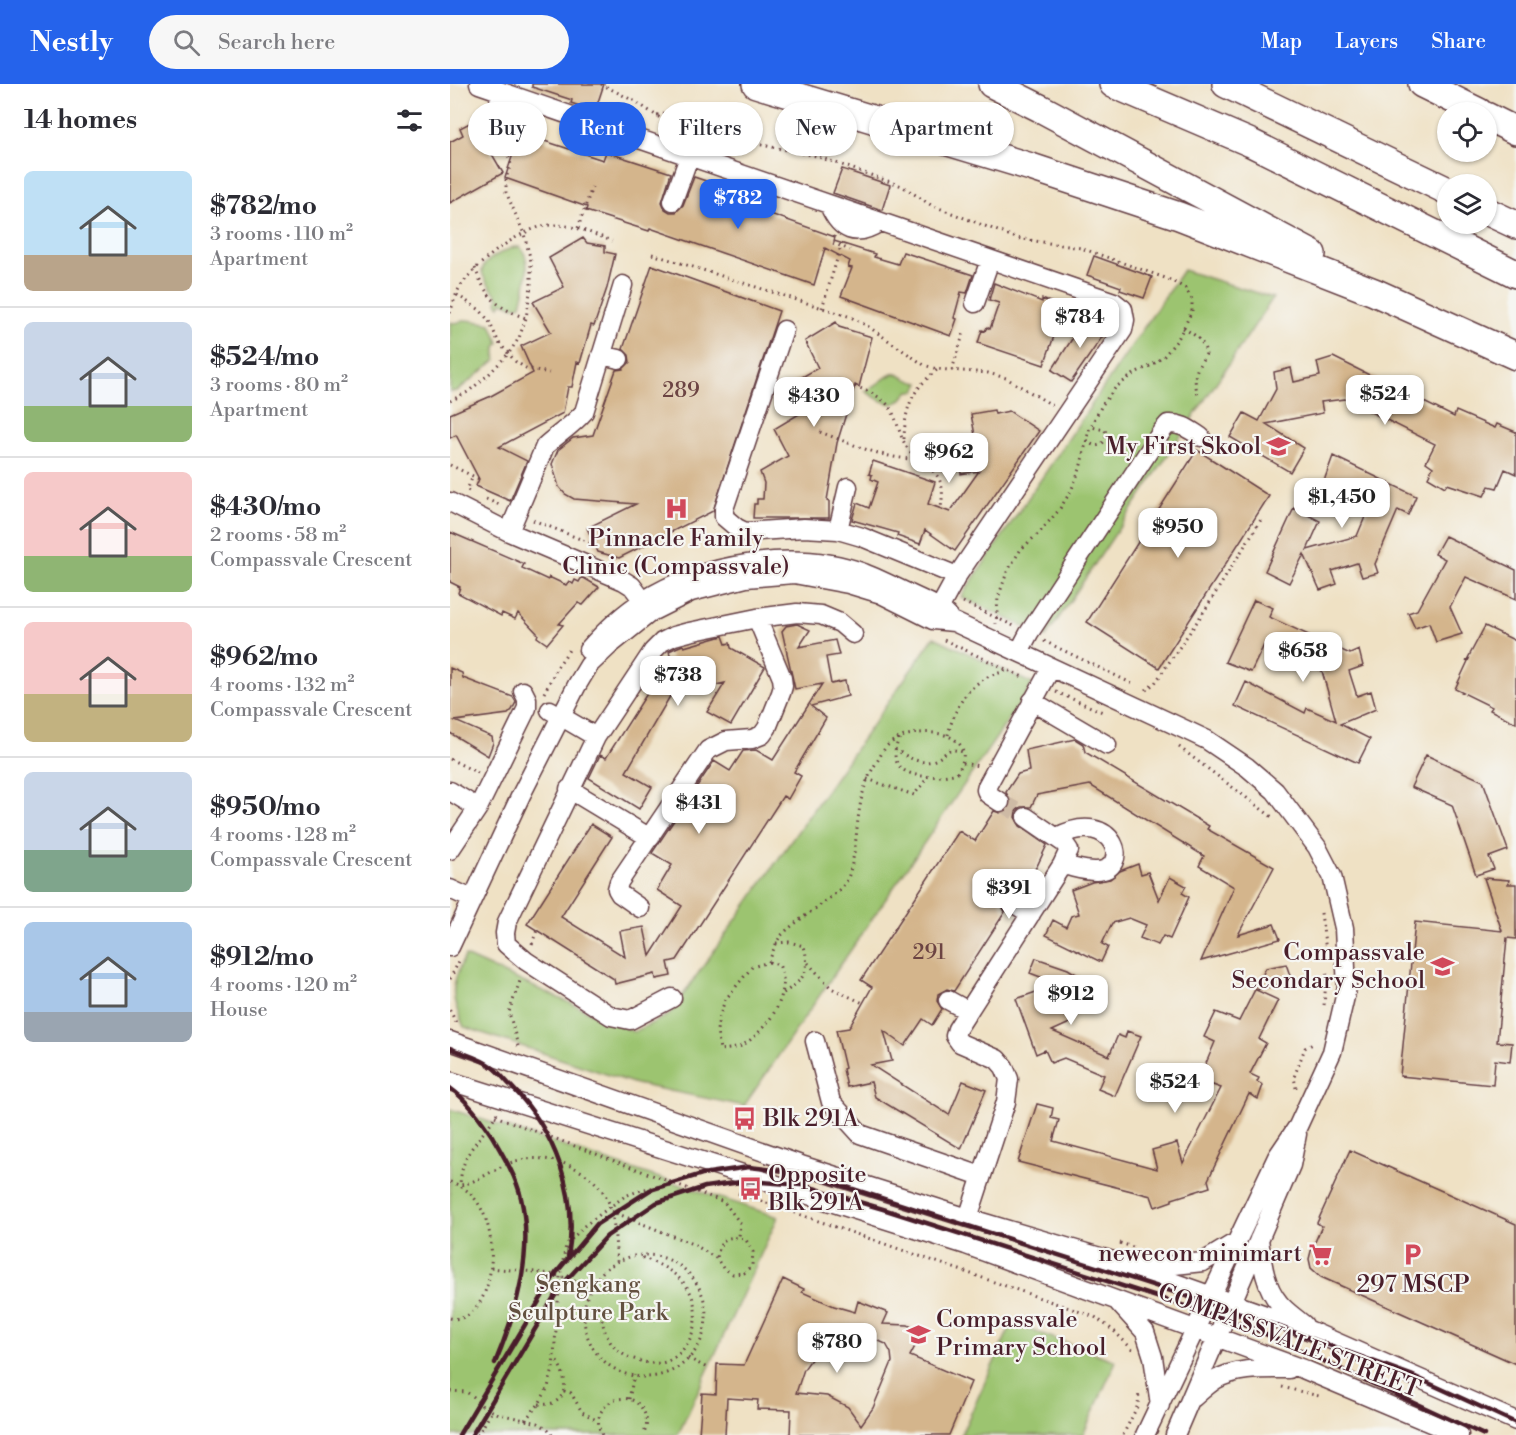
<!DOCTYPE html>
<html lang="en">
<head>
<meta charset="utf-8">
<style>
  body { margin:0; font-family:"Libre Bodoni",serif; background:#f7f7f7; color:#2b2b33; height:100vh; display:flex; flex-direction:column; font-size:22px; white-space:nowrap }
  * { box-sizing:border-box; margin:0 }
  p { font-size:20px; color:#7c7c81 }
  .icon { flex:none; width:33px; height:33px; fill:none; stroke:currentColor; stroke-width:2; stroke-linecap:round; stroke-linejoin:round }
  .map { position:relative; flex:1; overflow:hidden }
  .details { display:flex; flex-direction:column; background:#fff; width:450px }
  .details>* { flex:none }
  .banner { position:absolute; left:18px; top:18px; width:570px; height:54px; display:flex; gap:12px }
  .tools { position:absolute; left:987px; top:18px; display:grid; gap:12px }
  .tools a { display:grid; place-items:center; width:60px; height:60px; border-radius:50%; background:#fff; box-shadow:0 2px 4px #0004; font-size:30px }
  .price { position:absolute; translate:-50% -51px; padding:0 14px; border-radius:12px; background:#fff; color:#222; font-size:20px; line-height:39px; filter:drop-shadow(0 2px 3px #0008) }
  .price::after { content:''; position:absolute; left:50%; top:36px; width:18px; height:14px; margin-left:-9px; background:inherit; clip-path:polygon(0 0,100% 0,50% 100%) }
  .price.active { background:#2563eb; color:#fff }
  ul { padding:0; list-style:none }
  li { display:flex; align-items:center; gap:18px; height:150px; padding:0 24px }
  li+li { border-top:2px solid #e1e1e2 }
  li span { display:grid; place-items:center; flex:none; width:168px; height:120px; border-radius:9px; color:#555 }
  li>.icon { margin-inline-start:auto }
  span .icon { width:72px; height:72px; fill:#fffc; stroke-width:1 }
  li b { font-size:26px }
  h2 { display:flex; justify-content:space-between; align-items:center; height:72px; padding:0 24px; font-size:26px }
  .tag { padding:0 21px; border-radius:27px; background:#fff; box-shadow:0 2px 4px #0004; font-size:21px; line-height:54px }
  .tag.active { background:#2563eb; color:#fff }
  header { display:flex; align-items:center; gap:36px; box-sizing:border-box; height:84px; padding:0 30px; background:#2563eb; color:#fff }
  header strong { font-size:28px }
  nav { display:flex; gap:33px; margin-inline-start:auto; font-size:21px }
  .search { width:420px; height:54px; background:#f7f7f7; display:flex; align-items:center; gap:15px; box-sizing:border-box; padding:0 21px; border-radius:33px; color:#7c7c81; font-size:22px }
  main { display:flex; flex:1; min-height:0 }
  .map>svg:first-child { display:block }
</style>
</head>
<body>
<header>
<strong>Nestly</strong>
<div class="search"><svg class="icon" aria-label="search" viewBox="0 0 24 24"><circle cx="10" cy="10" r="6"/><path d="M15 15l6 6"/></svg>Search here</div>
<nav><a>Map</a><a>Layers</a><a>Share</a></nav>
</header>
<main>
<section class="details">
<h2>14 homes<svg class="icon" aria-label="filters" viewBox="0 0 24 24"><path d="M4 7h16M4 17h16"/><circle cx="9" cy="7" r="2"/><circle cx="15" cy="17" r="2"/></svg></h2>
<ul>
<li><span style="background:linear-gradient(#bfe0f5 70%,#b9a48a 0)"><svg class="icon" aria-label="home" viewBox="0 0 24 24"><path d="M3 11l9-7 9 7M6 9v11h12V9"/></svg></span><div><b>$782/mo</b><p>3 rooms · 110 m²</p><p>Apartment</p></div></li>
<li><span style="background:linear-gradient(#c9d6e8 70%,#8fb573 0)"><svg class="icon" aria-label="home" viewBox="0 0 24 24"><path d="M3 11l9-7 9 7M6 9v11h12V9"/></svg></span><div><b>$524/mo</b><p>3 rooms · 80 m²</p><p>Apartment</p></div></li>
<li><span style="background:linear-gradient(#f6c9c9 70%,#8fb573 0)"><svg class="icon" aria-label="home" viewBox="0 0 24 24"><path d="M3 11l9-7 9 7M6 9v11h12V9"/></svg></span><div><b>$430/mo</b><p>2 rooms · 58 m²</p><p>Compassvale Crescent</p></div></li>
<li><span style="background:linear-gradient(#f6c9c9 60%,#c2b280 0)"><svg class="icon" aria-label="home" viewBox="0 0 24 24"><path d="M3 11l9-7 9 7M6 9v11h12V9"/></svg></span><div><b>$962/mo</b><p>4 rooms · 132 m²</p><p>Compassvale Crescent</p></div></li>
<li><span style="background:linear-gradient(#c9d6e8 65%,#7fa58c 0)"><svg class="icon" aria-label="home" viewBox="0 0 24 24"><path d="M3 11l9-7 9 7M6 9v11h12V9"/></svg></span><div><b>$950/mo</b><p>4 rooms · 128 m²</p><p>Compassvale Crescent</p></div></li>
<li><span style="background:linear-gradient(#a9c7e8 75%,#9aa5b1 0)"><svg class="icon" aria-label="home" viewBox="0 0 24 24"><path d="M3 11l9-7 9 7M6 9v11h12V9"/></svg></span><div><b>$912/mo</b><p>4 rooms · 120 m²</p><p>House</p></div></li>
</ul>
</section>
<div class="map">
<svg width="1066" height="1351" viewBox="0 0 1066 1351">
  <rect width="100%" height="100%" fill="#f6f6f2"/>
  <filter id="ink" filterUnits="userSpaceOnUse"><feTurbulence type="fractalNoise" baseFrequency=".0167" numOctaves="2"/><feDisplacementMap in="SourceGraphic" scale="12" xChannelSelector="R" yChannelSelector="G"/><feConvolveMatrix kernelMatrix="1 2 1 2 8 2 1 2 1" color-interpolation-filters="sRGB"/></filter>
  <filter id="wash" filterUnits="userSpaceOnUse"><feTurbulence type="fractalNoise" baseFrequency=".008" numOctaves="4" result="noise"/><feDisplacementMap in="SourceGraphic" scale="24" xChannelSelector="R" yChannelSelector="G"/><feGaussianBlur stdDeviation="1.35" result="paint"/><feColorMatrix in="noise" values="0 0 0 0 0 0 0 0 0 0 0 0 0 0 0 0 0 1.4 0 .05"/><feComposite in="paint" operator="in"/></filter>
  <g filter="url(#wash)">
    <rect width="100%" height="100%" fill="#efe1c4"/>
    <path fill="#9cc470" stroke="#73724e" stroke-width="1.5" d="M64 163H70C83 176 75 205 71 221L64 223 52 218 50 222 47 219 48 213C43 206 36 199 33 191 27 178 54 167 64 163Z
      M733 186 823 214 596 553 511 513Z
      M18 236 41 240 49 259 46 263V276L7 307 0 308V238L4 239Z
      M444 289C454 292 459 298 470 299L466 307H459C455 310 452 316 448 318 439 324 423 312 415 307 427 302 433 294 444 289Z
      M484 553 583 600 294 1022 186 1000 14 943C0 913 0 902 15 872L184 948 219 931Z
      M0 1025 328 1133 228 1351H0Z
      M562 1239 666 1277 633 1351H511Z"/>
    <g id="blocks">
      <path fill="#d4b58c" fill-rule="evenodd" d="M82 0H154L145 27 121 19 122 16 82 3Z
        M29 34 37 48 33 50 34 52 32 53 53 89 0 119V58L13 51 10 44Z
        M70 49 153 76 156 68 221 89 212 118 215 125 220 128H226L233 121 244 93 301 112 298 122 385 153 384 157 425 170 424 173 448 180 453 168 523 191 517 209 511 208 504 234 507 235 501 252 391 212 402 184 398 183 400 177 375 164 364 201 200 144 199 147 136 127 137 123 55 94Z
        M392 85 440 101 432 126 383 109Z
        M133 154 137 159 155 162V168L165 170 157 204 144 242 141 241 130 279 127 278 122 303H118L113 329 49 363 77 377 60 417 26 402 29 395 6 351 0 354V330L39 313 83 289 71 262 101 248 83 218 114 203 99 174Z
        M644 172 702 193 694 214 670 206 671 203 637 191Z
        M202 181 329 227 263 427 169 474 148 468 137 444 186 420 124 415 115 410 109 403 102 380 108 366 123 354 143 351 166 286 173 285 180 278 179 271 173 265Z
        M544 199 592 218V215L614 223 594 281 528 259 532 246 535 247 537 243 540 245 549 219 539 216Z
        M643 235 647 237 648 235 659 243 621 298 602 286 633 238 639 241Z
        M386 238 389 243 422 253 409 303 405 301 387 359 377 416 379 417V434H303L304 420H307V415H313L314 399 310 388 338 372 324 345 351 329 338 301 368 284 355 257Z
        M883 273 1004 333 1006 327 1045 344 1047 340 1066 348V390L1055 385 1047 404 1039 402 1034 412 997 400 995 403 978 393 983 383 976 378 985 360 895 315 871 318 873 329 816 340 854 364 840 388 780 353 794 329 809 337 826 305 824 288 841 284 844 298 870 292 867 278Z
        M544 326 545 330 559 327 589 347 505 467 475 446 470 460 447 452 448 449 402 436 407 419 419 424 428 398 421 395 422 391 419 390 423 377 485 398 478 420 500 428 529 387 511 390 510 383 498 386 494 368 527 362 521 330Z
        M747 366 819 412 709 584 637 538Z
        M883 372 966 412 958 431 948 426 925 480 928 489 912 493 907 479 882 487 887 500 870 506 854 470 839 499 815 487 844 424 870 437 857 466 907 452 920 421 874 397Z
        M0 448 74 480 72 484 98 496 99 493 116 501 119 497 123 500 125 496 129 498 132 493 149 503 133 521 128 519 109 540 113 541 97 560 87 553 88 550 68 529 65 535 52 529 51 532 8 509 10 503 0 498Z
        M995 452 1066 486V515L1016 493 1000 523 1012 550 986 558 979 539 965 544 958 529 967 526 995 475 985 470Z
        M804 516 823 524 819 533 900 570 909 566 913 582 899 587 907 612 921 607 926 625 890 640 920 655 908 679 785 622 796 598 855 629 857 624 886 637 872 587 814 561 801 588 775 578Z
        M347 540 360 546 349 563 385 556 389 571 376 573 381 600 395 597 398 612 361 622 376 634 344 688 351 692 338 715 333 712 227 876 218 878 221 892 206 895 205 890 165 900 164 895 77 840 141 740 162 753 111 833 175 873 170 847 194 843 200 872 232 822 207 806 222 781 202 769 264 677 280 687 293 667 306 666 323 676 372 600 345 605 332 547 336 542Z
        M1035 542 1066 557V639L1040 626 1042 623 1005 605 1019 575 1017 576Z
        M273 552 276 560 280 559 281 564 315 583 281 641 257 628 275 599 240 607 234 588 176 688 202 703 189 725 139 694 150 671 156 674 214 583 212 578 221 576 219 567 228 563 233 561 234 563Z
        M0 584 12 589 13 594 63 613 66 618 62 626 58 630 5 637 42 653 43 659 38 672 0 649Z
        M625 655 633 660 635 668 759 742 757 745 824 783 788 851 824 840 830 855 751 877 784 803 749 782 754 772 640 701 587 711 581 723H571L566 727 565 733 570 742 597 761 587 782 568 809 561 807 552 812 550 818 555 828 504 907 497 905 488 910 487 917 492 925 482 941 473 935 455 962 434 947 442 977 421 981 499 1031 513 997 536 1006 511 1065 425 1013 421 998 397 1003 393 985 395 984 386 946 399 944 422 903 411 896 509 747 525 757 544 727 550 729 559 725 561 718 556 708 568 690 579 687 576 666Z
        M976 671 1033 697 1058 766 1039 773 1044 785 1026 791 1002 721 961 703Z
        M688 780 691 790 698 788 709 816 720 793 736 802 732 809 739 813 720 855 713 852 708 861 690 854 696 841 679 834 662 839 652 860 658 863 651 878 596 851 603 836 616 843 621 832 629 830 621 806 642 798 660 795 670 787Z
        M1034 794 1059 796 1058 800H1066V855L1057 854 1047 958 1062 959 1060 978 1045 976 1043 1001 950 992 965 838 1052 847Z
        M586 874 618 885 644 901 639 913 633 911 631 918 613 909 624 937 602 947 659 972 668 951 675 954 677 947 691 952 665 1012 648 1005 654 991 614 974 601 979 595 966 586 970 566 915 609 900 580 889Z
        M836 880 842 897 806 906 828 916 809 955 816 959 800 990 809 994 807 998 813 1001 808 1015 799 1010 758 1096 760 1103 722 1115V1117L705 1123 701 1112 568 1078 587 1020 603 1024 601 1034 609 1036 603 1057 707 1085 702 1066 727 1059 733 1079 771 1004 749 996 765 958 754 953 766 928 789 937 816 884Z
        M900 1066 1066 1140V1280L871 1193 861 1184 859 1175 861 1167 872 1142 867 1139Z
        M333 1195 354 1205 352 1208 384 1222 405 1228 408 1217 438 1229 433 1240 458 1241 472 1249 460 1272 521 1298 499 1351H340L341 1326 307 1325 308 1316 277 1314 275 1351H249L252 1309 266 1310 267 1280 294 1281ZM396 1243 436 1260 441 1269 442 1278 423 1324 411 1341 398 1323 377 1312 346 1309 354 1285 372 1260Z"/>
    </g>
  </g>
  <g filter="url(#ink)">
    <use href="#blocks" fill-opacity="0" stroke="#633c42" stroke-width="1.5"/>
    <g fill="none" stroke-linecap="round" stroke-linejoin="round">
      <path stroke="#cebaa5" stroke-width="18" stroke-dasharray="18 9" stroke-linecap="butt" d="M550 718 576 733"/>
      <defs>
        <path id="minor" d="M29 0 664 218 673 225 675 236 673 246 507 492 483 536
          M48 6 51 24C66 40 76 36 88 21
          M223 117 239 73
          M379 121C390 147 406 154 430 138
          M525 219 540 176
          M334 246 274 425V433L287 444 295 448 354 444 388 446 412 453 507 492
          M151 271 169 275
          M0 418 59 448 174 497 182 502 200 526
          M388 446 398 403
          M59 448 95 362C108 350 122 342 134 328L173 201
          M138 566C154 548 172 530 193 517 252 479 347 464 414 489 439 499 464 513 489 523L498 532
          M569 568 579 549 712 347 718 340C732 339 740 346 751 353
          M582 617 657 661
          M100 626 146 653
          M119 705 200 754
          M0 707 28 724
          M550 718 538 710 536 706 537 702 601 584
          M607 753C665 722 684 788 645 787 634 787 623 783 612 781
          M0 766 28 724 77 624V615L73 607
          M0 805 22 815
          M561 818 581 830
          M190 824 170 810 167 805 169 798 258 666 276 657 302 655 312 651 317 644 331 609 333 602 332 594 307 534
          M0 863 71 711 127 601 139 581 160 561 201 528 241 508 296 494 344 490 398 500 431 510 483 536 504 538 736 646 757 656 797 683 825 707 867 763 882 792 894 844 897 904 882 968 848 1042 827 1073 695 1351
          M222 914 180 936 161 932 76 877 56 860 55 849 57 838 146 653 203 567 212 558 224 552 239 548 307 534 347 529 371 531 390 539 403 550
          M498 916 518 927
          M0 957 351 1081 518 1134 660 1176 861 1247 1066 1337
          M365 957 381 1018 410 1050 531 1092
          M0 997 516 1161 853 1285 1009 1351
          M518 1134 556 1018 559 995 554 983 547 975 510 959 505 952 507 945 612 781 619 766 614 759 576 733
          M809 1155C812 1177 814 1201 829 1219 835 1227 846 1234 854 1241
          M692 1180 715 1182 753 1178 786 1158
          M667 1217 695 1248 703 1273 710 1321
          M743 1314C750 1308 757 1301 765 1296 787 1283 815 1285 839 1285
          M725 1351 841 1081 847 1050"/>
        <path id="highway" d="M306 0 581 83 729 132 924 208 1066 272
          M542 0 590 24 862 170
          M663 0 801 59 1066 190
          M776 0 998 107
          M972 0 1029 28
          M1036 32 1066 47
          M1036 127 1066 141"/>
      </defs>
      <use href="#minor" stroke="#633c42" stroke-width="21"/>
      <use href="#highway" stroke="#633c42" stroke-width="30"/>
      <path stroke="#633c42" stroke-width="3" stroke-dasharray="1.5 4.5" stroke-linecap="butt" d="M151 0 186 18 216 38 238 48 254 54 307 60 366 72 452 102 481 121 566 154 631 164 718 195 735 204 742 215V227L728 255 714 272 702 281 687 288 666 303 652 321 639 346 630 385 621 407 609 426 589 449 571 465 557 488 548 514 546 540
        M207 31C235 27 254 29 267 55
        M128 144 142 103
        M383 159 400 166
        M202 170 401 233 419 243 474 281 487 285 538 289 556 294 602 321
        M25 184C36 213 47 224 76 234
        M7 211 30 226 39 237 49 259 66 278 76 284 99 289
        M372 224 392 159
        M0 229C3 221 5 211 10 203 26 179 74 140 104 141 125 141 143 150 162 157
        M733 244C745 251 754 256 756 270 744 289 743 291 748 312
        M502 286 514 248
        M388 296C403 302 423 307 435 318 447 329 447 346 455 360 464 377 484 382 490 397 494 406 492 415 491 424
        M0 317 18 308 39 290 59 269 69 254 76 234 81 202V177L74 150 56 108V94L61 80 56 65 57 51
        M370 348C400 359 433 375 465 375
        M454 355C455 322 462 306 487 286
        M637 356C646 368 659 359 655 346L641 343
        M0 381 29 395
        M19 407 17 406 23 392
        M36 415 52 422
        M83 436 145 461
        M513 518 564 542
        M494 556 575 594
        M594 557 685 601
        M696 606 705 599 755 526 812 434
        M606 608 655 629
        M94 609 108 582 121 563
        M498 651C503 629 514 605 536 594 542 590 551 589 558 586
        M729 663 822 733
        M445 665C457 673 473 683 487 675 501 667 495 663 513 668
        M0 675 28 689
        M513 679 529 682
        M417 695 464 711 478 693
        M871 829 876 867
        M326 859 339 858 354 862C361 889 353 896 332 910
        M82 860 87 846
        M319 878C322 870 325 860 330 853 345 835 392 811 398 794 412 752 401 717 428 676 431 671 434 664 438 661 462 639 535 645 507 689 480 697 429 694 450 653
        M319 878 329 881C344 909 317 946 293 961 287 965 277 965 270 966L267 946 269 934 275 916 302 883Z
        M358 879 381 904 413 919
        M0 895 9 877
        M874 921 877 886
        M0 926 7 941
        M68 962 59 928 71 894
        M846 1004 844 993 855 964 865 959
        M47 1029C31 1057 12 1065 10 1101 29 1098 43 1085 60 1079 96 1065 148 1085 160 1122 165 1139 165 1160 167 1177
        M45 1032 274 1118 290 1139 289 1154
        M0 1098C62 1115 48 1245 0 1234
        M288 1109 645 1233 664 1247 683 1266
        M161 1127 245 1161 267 1175 273 1184 283 1190 294 1189 302 1181 303 1168 296 1156C277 1150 269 1155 267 1175
        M670 1159 686 1164
        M134 1232a61 61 0 1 1 122 0a61 61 0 1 1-122 0Z
        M41 1184C71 1188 116 1186 139 1206
        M135 1222 151 1225
        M152 1235C155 1254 164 1269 184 1275 196 1279 209 1282 220 1276 245 1263 253 1226 237 1203 225 1187 209 1180 191 1173
        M238 1274 259 1285
        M832 1303 869 1312
        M0 1307 16 1308 24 1313 33 1323 49 1330 88 1339 98 1345 102 1351
        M114 1307 121 1309 132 1328 148 1337
        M179 1315 184 1291
        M89 1320C119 1324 120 1293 105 1275
        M75 1336 89 1320 98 1303 103 1285 110 1192 116 1161 134 1142 175 1112 194 1105 226 1100
        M28 1351 42 1327
        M152 1351C136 1321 180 1299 194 1328 198 1336 197 1344 193 1351
        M673 1351 688 1321 689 1308"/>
      <use href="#minor" stroke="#fff" stroke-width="18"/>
      <use href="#highway" stroke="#fff" stroke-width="27"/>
      <path stroke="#4a1f2b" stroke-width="4.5" d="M0 964C13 970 31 974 42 983 49 988 55 996 61 1002 105 1047 129 1111 118 1173
        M0 1004C18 1017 30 1034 42 1052 52 1069 67 1094 71 1114 84 1169 66 1229 45 1279
        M9 1351 106 1189 147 1140 200 1106 252 1090 299 1083 353 1089 802 1233 961 1291 1066 1339
        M22 1351 110 1203 157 1152 206 1119 255 1103 298 1097 351 1101 433 1125 800 1243 1034 1351"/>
    </g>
  </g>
  <defs>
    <symbol id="school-bare" viewBox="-9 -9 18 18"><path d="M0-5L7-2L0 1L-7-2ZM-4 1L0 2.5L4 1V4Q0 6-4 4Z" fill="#d1495b" stroke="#f6f6f2" stroke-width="2.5" paint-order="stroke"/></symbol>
    <symbol id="hospital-bare" viewBox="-9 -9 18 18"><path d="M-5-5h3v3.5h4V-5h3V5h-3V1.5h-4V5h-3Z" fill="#d1495b" stroke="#f6f6f2" stroke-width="2.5" paint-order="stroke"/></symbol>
    <symbol id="bus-bare" viewBox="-9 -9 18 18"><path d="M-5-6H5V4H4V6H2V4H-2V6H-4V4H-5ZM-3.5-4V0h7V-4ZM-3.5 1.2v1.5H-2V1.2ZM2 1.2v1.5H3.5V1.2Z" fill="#d1495b" stroke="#f6f6f2" stroke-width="2.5" paint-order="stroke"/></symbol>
    <symbol id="supermarket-bare" viewBox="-9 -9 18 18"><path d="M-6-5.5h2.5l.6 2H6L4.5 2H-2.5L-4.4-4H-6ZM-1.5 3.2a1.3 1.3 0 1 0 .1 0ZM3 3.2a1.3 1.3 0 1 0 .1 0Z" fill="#d1495b" stroke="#f6f6f2" stroke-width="2.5" paint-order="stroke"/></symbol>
    <symbol id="parking-bare" viewBox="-9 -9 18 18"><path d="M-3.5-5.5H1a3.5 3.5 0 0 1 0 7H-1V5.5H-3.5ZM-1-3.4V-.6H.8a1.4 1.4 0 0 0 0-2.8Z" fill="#d1495b" stroke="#f6f6f2" stroke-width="2.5" paint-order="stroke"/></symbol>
  </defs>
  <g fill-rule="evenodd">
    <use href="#school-bare" x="812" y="346" width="33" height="33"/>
    <use href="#hospital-bare" x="210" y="408" width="33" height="33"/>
    <use href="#school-bare" x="976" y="866" width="33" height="33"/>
    <use href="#bus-bare" x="278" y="1018" width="33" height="33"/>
    <use href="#bus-bare" x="284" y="1088" width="33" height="33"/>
    <use href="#supermarket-bare" x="854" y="1154" width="33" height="33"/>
    <use href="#parking-bare" x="946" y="1154" width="33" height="33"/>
    <use href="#school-bare" x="452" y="1234" width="33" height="33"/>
  </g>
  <g text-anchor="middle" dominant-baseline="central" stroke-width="4.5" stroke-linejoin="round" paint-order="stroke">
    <g font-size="21" fill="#6c4443">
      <text x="231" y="307">289</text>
      <text x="479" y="869">291</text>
    </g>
    <g font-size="24" fill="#4a1f2b" stroke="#f6f6f2" text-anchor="end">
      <text x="811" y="363">My First Skool</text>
      <text x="226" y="455" text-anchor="middle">Pinnacle Family<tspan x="226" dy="28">Clinic (Compassvale)</tspan></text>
      <text x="975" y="869">Compassvale<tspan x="975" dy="28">Secondary School</tspan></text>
      <text x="313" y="1035" text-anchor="start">Blk 291A</text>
      <text x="318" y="1091" text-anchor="start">Opposite<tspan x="318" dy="28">Blk 291A</tspan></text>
      <text x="852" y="1170">newecon minimart</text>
      <text x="963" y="1201" text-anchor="middle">297 MSCP</text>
      <text x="486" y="1236" text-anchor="start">Compassvale<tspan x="486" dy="28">Primary School</tspan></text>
    </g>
    <g font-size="24" fill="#635140" stroke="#f6f6f2">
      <text x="138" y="1201">Sengkang<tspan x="138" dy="28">Sculpture Park</tspan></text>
    </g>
    <g font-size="24" fill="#4a1f2b" stroke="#f6f6f2">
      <text transform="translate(839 1257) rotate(21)">COMPASSVALE STREET</text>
    </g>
  </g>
</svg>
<div class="tools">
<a><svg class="icon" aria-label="locate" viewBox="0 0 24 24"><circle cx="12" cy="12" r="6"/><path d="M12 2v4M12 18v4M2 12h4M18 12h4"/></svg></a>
<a><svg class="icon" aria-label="layers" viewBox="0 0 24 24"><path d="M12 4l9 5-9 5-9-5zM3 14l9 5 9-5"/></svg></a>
</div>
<b class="price active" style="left:288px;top:146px">$782</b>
<b class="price" style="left:630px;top:265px">$784</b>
<b class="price" style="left:935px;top:342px">$524</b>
<b class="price" style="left:364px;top:344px">$430</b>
<b class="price" style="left:499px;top:400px">$962</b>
<b class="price" style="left:892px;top:445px">$1,450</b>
<b class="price" style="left:728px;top:475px">$950</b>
<b class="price" style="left:853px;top:599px">$658</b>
<b class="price" style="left:228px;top:623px">$738</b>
<b class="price" style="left:249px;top:751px">$431</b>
<b class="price" style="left:559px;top:836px">$391</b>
<b class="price" style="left:621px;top:942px">$912</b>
<b class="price" style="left:725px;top:1030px">$524</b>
<b class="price" style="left:387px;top:1290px">$780</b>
<div class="banner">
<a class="tag">Buy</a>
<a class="tag active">Rent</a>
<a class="tag">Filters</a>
<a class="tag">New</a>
<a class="tag">Apartment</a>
</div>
</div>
</main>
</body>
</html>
